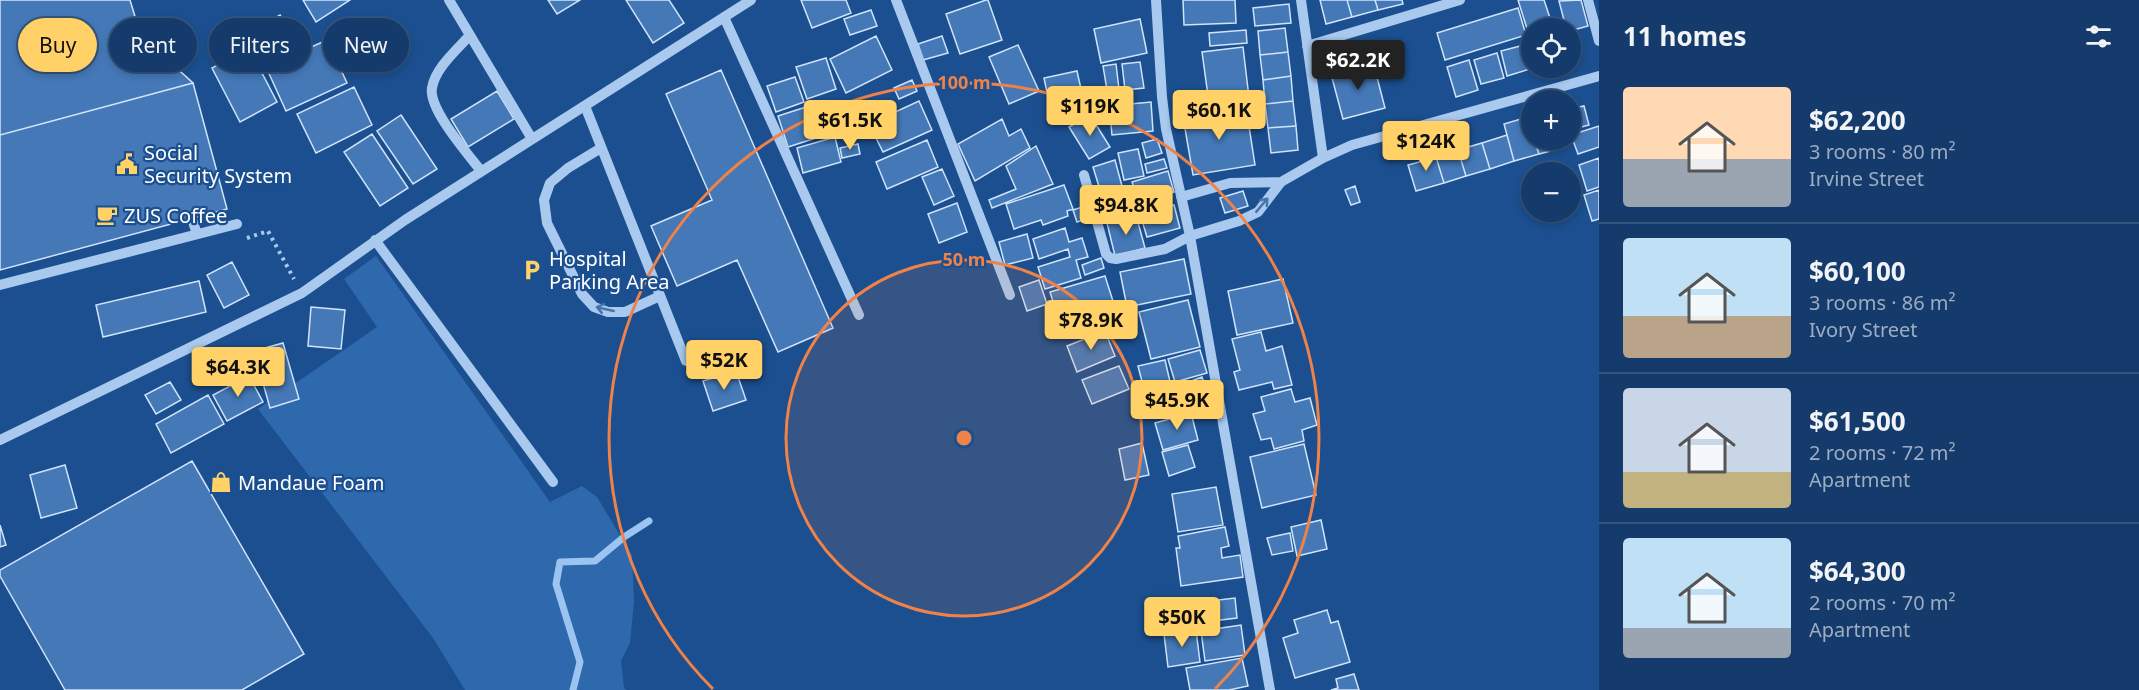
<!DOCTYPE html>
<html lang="en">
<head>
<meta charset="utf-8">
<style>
  body { margin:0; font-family:"Noto Sans",sans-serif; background:#214673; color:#f1f3f6; height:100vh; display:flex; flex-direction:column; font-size:22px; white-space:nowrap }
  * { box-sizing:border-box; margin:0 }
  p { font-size:20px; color:#9dadc1 }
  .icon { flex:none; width:33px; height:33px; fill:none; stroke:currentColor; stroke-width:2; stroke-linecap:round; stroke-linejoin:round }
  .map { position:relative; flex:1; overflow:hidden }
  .details { display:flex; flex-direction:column; background:#143b6b; width:540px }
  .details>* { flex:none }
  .hud { position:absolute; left:18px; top:18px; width:570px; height:54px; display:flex; gap:12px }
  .tools { position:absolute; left:1521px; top:18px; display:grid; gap:12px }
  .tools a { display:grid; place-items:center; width:60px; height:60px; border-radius:50%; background:#143b6b; box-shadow:0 3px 9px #0003,0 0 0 2px #33557e; font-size:30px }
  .price { position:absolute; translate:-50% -51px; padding:0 14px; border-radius:6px; background:#ffd166; color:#111; font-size:20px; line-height:39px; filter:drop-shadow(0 2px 3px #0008) }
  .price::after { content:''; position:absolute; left:50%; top:36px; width:18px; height:14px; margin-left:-9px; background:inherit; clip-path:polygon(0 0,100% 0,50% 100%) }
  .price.selected { background:#222; color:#fff }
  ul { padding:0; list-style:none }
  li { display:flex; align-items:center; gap:18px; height:150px; padding:0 24px }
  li+li { border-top:2px solid #33557e }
  li span { display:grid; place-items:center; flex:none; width:168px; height:120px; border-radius:6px; color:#555 }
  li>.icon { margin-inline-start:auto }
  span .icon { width:72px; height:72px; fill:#fffc; stroke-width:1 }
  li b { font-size:26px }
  h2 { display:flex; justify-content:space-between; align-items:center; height:72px; padding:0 24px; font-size:26px }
  .pill { padding:0 21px; border-radius:27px; background:#143b6b; box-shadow:0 3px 9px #0003,0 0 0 2px #33557e; font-size:21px; line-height:54px }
  .pill.selected { background:#ffd166; color:#111 }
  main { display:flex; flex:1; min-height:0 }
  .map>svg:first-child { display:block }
</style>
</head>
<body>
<main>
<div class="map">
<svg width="1599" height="690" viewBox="0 0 1599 690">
  <rect width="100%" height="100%" fill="#1b4f8f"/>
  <path fill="#2e69ad" d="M376 256 550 502 582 486 597 497 632 555 634 601 630 643 621 661 624 688 627 690H465L433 638 258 409 377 327 344 279Z"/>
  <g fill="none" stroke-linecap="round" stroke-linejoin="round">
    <path stroke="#9cc4f0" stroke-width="7" d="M573 690 580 662 556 584 560 562 595 561 624 537 649 521"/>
  </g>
  <path fill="#4478b7" stroke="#cfe3fa" stroke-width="1.5" d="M0 0H130L141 36 193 83 0 135Z
    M303 0H350L316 22Z
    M548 0H580L557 14Z
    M626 0H669L684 23 653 43Z
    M801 0H846L851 13 812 28Z
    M986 0H988L1002 40 960 54 946 14Z
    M1183 0H1235L1236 23 1184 25Z
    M1320 0H1347L1352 17 1326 24Z
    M1347 0H1375L1378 10 1352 17Z
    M1375 0H1402L1403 4 1378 10Z
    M1518 0H1544L1553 27 1532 28V34L1529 35Z
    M1581 0 1588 26 1570 31V28H1566L1559 1Z
    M1289 4 1291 23 1255 26 1253 8Z
    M1518 8 1526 35 1445 60 1437 33Z
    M871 10 877 26 850 35 844 19Z
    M280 15 298 45 266 64 248 33Z
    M1140 19 1147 53 1101 63 1094 29Z
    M1285 28 1288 52 1260 55 1258 31Z
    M1246 30 1247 43 1210 46 1209 33Z
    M876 36 892 70 846 93 830 59Z
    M942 36 948 53 923 60 918 44Z
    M327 40 347 83 286 111 266 67Z
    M1018 45 1039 91 1009 104 989 57Z
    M1524 45 1530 69 1507 76 1501 51Z
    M1243 47 1250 106 1187 116 1183 101 1208 96 1202 52Z
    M249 48 277 102 240 122 212 68Z
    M1288 52 1291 76 1263 80 1260 55Z
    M1497 53 1504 78 1481 84 1474 60Z
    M826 58 836 89 807 99 796 67Z
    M1469 60 1478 90 1456 97 1447 67Z
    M1140 62 1144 88 1125 90 1122 64Z
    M1373 62 1385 108 1343 119 1331 74Z
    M1116 64 1119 89 1107 90 1103 66Z
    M721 70 833 328 778 352 737 260 677 286 651 226 712 200 666 94Z
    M1077 71 1081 89 1048 97 1044 78Z
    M1291 76 1293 101 1265 104 1263 80Z
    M795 77 804 102 776 112 767 86Z
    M912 80 917 91 899 99 894 88Z
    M193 83 227 209 0 270V135Z
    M354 87 372 125 316 153 297 114Z
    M497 91 514 119 468 147 451 119Z
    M1061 98H1095V112L1061 111Z
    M841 101 847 117 827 124 821 109Z
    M919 101 932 130 883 152 869 124Z
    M1293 101 1296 126 1268 128 1265 104Z
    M1151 102 1153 131 1112 135 1109 106Z
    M1584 106 1589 125 1570 130V109Z
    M806 107 816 138 788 147 778 116Z
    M1246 107 1255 165 1193 175 1183 117Z
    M401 115 437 169 413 184 377 131Z
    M1090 115 1110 147 1089 159 1069 127Z
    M1528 117 1532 140H1534L1539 154 1514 161 1504 124Z
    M1002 119 1009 136 1021 129 1030 148 975 181 958 144Z
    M1296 126 1298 150 1271 153 1268 128Z
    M1599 126V147L1578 154 1571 135Z
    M372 134 408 188 380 206 344 152Z
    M1507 135 1514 161 1490 169 1482 143Z
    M835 137 841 162 803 173 797 148Z
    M1157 139 1162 153 1146 158 1142 143Z
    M927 140 938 167 887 189 876 162Z
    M1534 140H1555L1558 149 1539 154Z
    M1482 143 1490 169 1466 176 1458 150Z
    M858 144 860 154 842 158 840 148Z
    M1036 146 1053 184 992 208 989 200 1016 189 1006 166Z
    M1138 149 1144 176 1124 180 1118 153Z
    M1431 149 1434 157H1436L1444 183 1416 191 1408 165 1423 161 1420 152Z
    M1458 150 1466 176 1444 183 1436 157Z
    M1599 158V187L1587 191 1579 165Z
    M1164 159 1167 168 1147 173 1145 164Z
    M1115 160 1122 186 1101 193 1093 167Z
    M942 169 954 196 934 205 922 177Z
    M1168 171 1174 192 1139 203 1132 182Z
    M1064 185 1073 209 1067 211 1068 216 1043 225 1041 220 1014 229 1006 204Z
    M1355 186 1360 202 1351 205 1345 190Z
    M1125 190 1131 209 1107 217 1101 197Z
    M1599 190V219L1592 221 1584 195Z
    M1243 191 1248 206 1225 213 1220 198Z
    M957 203 967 232 939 243 928 214Z
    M1089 205 1093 217 1077 222 1073 210Z
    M1174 205 1180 228 1147 237 1140 214Z
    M1136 215 1145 248 1115 256 1107 223Z
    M1065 228 1069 242 1082 238 1088 257 1076 260 1081 278 1045 289 1038 267 1070 257 1068 249 1039 259 1033 239Z
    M1027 234 1033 258 1005 265 999 242Z
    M1101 258 1104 268 1085 275 1082 265Z
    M1184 259 1191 294 1127 307 1120 272Z
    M232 262 249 295 224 308 207 275Z
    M1105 276 1119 320 1064 337 1050 292Z
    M1283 279 1293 323 1237 335 1228 291Z
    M1039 280 1047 304 1027 311 1019 287Z
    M199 281 206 312 103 337 96 305Z
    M1188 300 1200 347 1151 359 1139 312Z
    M311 307 345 310 341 349 308 346Z
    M1105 331 1115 356 1077 372 1067 346Z
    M1261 332 1266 351 1282 346 1292 385 1274 389 1272 382 1239 390 1234 372 1240 370 1232 339Z
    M283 343 299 399 270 408 254 351Z
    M1200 350 1207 373 1175 382 1168 359Z
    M1165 360 1171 386 1145 393 1138 366Z
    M1119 366 1129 389 1092 404 1082 380Z
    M736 371 746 400 713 411 703 381Z
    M249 376 263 402 227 421 213 395Z
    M1202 377 1211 403 1181 414 1172 388Z
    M170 382 181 400 156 414 145 395Z
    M1291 389 1295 402 1310 398 1317 425 1302 430 1304 441 1274 449 1271 438 1261 440 1253 414 1265 411 1261 397Z
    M208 395 224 424 171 453 156 424Z
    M1191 413 1198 440 1163 450 1155 423Z
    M1142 443 1149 475 1125 480 1119 449Z
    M1304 444 1316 495 1262 508 1250 457Z
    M1188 445 1195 467 1169 476 1162 452Z
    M192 461 304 654 242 690H65L0 576V570Z
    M65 465 77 508 41 518 30 475Z
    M1216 487 1223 525 1178 532 1172 494Z
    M1321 520 1327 549 1297 556 1291 527Z
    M0 525 6 545 0 547Z
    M1225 527 1229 546 1221 548 1222 558 1240 555 1243 577 1181 586 1176 548H1180L1178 536Z
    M1290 533 1293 551 1272 555 1267 538Z
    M1235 598 1237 618 1204 622 1202 602Z
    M1327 610 1331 623 1338 621 1350 662 1295 678 1283 638 1298 633 1294 620Z
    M1241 625 1245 655 1205 661 1201 631Z
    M1196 630 1200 662 1168 667 1164 634Z
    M1242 658 1248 686 1229 690H1190L1186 668Z
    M1354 674 1359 690H1331L1338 688 1336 679Z"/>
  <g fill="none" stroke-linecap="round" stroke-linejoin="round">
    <path stroke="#a9c9ee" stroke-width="4" stroke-dasharray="3 4.5" stroke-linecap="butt" d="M247 238 268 231 294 279"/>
    <path stroke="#a9c9ee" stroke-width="10" d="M449 0 532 139
      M896 0 1010 295
      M1156 0 1162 97 1166 129 1190 236 1270 690
      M1301 0 1323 158
      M1588 0 1599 41
      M724 17 859 315
      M470 35C457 50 435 68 432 88 428 109 469 155 481 171
      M1307 46 1460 0
      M585 106 686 361
      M601 148 568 168 550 183 544 200 547 223 582 294 594 307 608 312H625L660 296
      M1084 175 1106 254 1110 258 1116 259 1165 249 1190 236 1239 221 1258 212 1281 182 1323 158 1352 145 1599 76
      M1181 197 1230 183 1281 182
      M192 219 197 234
      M375 240 553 482
      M0 285 237 224
      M0 440 302 293 405 220 751 0"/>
  </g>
  <defs><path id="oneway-shaft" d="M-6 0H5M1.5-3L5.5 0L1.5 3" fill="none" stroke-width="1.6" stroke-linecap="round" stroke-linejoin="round" transform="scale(1.5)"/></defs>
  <g stroke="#4674ac">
    <use href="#oneway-shaft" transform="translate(1262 205) rotate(-50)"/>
    <use href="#oneway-shaft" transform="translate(605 309) rotate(-167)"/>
  </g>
  <circle cx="964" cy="438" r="178" fill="#ee8249" fill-opacity=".12"/>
  <g fill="none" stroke="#ee8249" stroke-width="3">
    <circle cx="964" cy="438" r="178"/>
    <path d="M713 689A355 355 0 1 1 1215 689"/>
  </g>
  <defs>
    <symbol id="civic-bare" viewBox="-9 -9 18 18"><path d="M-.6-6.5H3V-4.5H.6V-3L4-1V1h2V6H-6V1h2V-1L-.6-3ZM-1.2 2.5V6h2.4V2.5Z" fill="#ffd166" stroke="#1b4f8f" stroke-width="2.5" paint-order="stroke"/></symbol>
    <symbol id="cafe-bare" viewBox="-9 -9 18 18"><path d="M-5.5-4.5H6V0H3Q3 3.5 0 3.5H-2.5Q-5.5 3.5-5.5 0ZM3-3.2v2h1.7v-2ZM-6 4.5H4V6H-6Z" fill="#ffd166" stroke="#1b4f8f" stroke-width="2.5" paint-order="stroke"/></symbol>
    <symbol id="parking-bare" viewBox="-9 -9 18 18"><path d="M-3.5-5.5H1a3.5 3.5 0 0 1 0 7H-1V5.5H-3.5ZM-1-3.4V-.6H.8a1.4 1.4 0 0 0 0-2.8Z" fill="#ffd166" stroke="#1b4f8f" stroke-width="2.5" paint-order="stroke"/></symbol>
    <symbol id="shop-bare" viewBox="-9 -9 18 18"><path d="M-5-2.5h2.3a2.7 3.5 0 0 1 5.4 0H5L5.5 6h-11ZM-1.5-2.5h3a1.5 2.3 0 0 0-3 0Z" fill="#ffd166" stroke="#1b4f8f" stroke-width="2.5" paint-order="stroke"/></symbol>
  </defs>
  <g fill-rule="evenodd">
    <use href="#civic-bare" x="112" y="149" width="30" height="30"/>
    <use href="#cafe-bare" x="92" y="200" width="30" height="30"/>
    <use href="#parking-bare" x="517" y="255" width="30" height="30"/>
    <use href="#shop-bare" x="206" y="467" width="30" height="30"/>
  </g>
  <g text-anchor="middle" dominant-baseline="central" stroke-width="4.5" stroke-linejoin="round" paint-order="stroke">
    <g font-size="20" fill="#fff" stroke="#1b4f8f" text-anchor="start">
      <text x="144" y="152">Social<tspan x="144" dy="23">Security System</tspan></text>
      <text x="124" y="215">ZUS Coffee</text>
      <text x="549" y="258">Hospital<tspan x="549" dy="23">Parking Area</tspan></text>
      <text x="238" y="482">Mandaue Foam</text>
    </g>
  </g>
  <circle cx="964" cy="438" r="9" fill="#ee8249" stroke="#1b4f8f" stroke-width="3"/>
  <g font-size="18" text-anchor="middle" font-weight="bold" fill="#ee8249" stroke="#1b4f8f" stroke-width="4.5" stroke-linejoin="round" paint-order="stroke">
    <text x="964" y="89">100 m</text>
    <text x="964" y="266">50 m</text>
  </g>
</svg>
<div class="tools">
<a><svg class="icon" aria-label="locate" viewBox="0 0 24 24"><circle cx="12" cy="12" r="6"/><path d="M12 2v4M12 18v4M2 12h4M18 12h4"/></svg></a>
<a>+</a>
<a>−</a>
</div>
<b class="price selected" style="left:1358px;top:91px">$62.2K</b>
<b class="price" style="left:1090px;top:137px">$119K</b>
<b class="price" style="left:1219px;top:141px">$60.1K</b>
<b class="price" style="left:850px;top:151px">$61.5K</b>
<b class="price" style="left:1426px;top:172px">$124K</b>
<b class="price" style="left:1126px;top:236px">$94.8K</b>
<b class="price" style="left:1091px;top:351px">$78.9K</b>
<b class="price" style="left:724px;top:391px">$52K</b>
<b class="price" style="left:238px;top:398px">$64.3K</b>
<b class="price" style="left:1177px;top:431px">$45.9K</b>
<b class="price" style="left:1182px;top:648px">$50K</b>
<div class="hud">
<a class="pill selected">Buy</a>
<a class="pill">Rent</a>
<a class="pill">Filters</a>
<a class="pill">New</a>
</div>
</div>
<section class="details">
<h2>11 homes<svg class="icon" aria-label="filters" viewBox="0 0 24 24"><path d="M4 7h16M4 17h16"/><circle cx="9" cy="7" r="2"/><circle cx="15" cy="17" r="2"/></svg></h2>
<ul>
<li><span style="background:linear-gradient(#ffd9b3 60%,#9aa5b1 0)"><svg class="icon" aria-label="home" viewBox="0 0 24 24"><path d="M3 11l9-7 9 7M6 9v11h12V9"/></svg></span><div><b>$62,200</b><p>3 rooms · 80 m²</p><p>Irvine Street</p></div></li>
<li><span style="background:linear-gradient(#bfe0f5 65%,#b9a48a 0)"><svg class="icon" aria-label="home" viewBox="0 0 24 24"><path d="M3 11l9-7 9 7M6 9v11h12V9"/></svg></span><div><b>$60,100</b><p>3 rooms · 86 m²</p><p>Ivory Street</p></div></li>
<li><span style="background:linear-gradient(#c9d6e8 70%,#c2b280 0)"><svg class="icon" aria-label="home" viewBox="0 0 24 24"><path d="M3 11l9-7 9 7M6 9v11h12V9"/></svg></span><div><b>$61,500</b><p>2 rooms · 72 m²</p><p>Apartment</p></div></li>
<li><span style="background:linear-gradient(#bfe0f5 75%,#9aa5b1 0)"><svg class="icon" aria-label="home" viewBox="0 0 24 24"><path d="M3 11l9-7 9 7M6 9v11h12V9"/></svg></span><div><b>$64,300</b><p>2 rooms · 70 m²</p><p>Apartment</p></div></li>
</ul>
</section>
</main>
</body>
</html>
